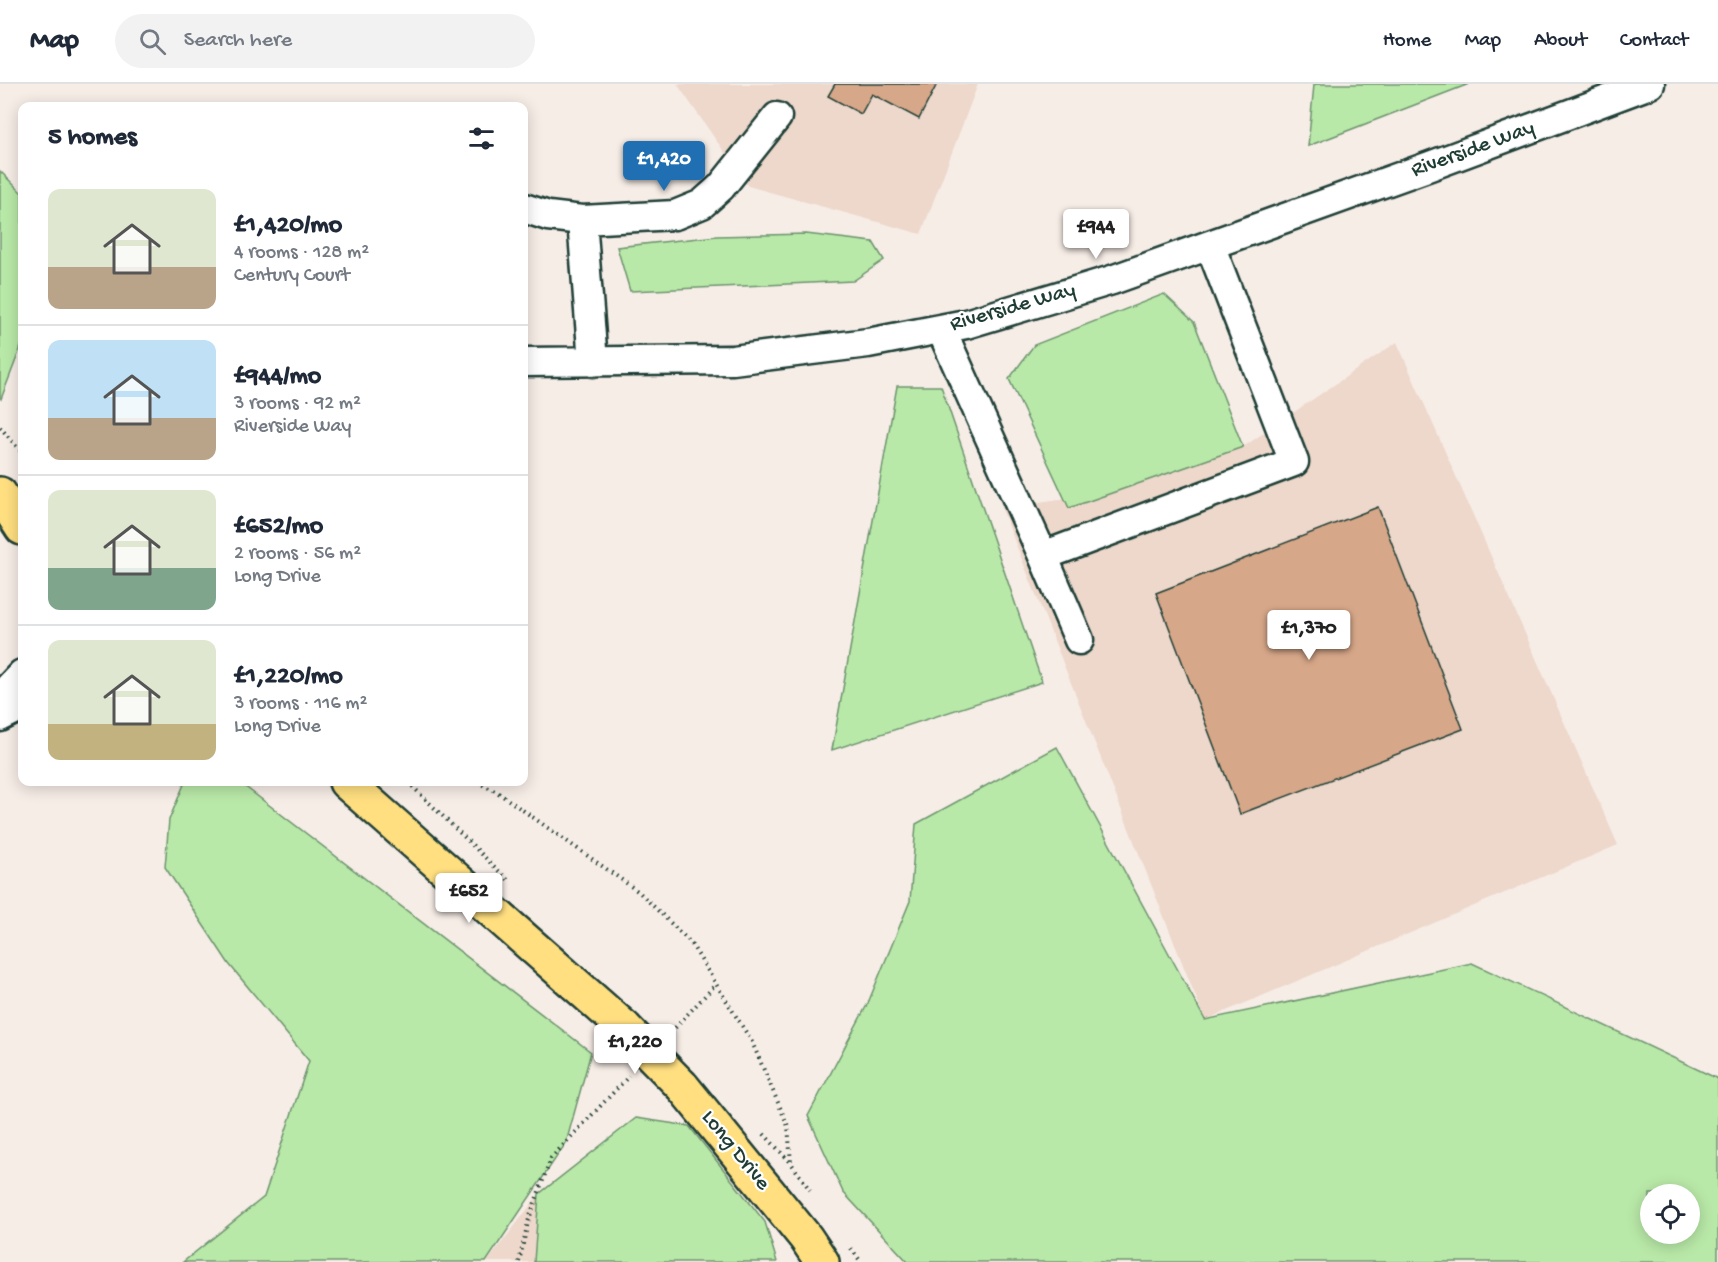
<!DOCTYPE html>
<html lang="en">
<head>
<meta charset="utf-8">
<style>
  body { margin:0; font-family:"Gochi Hand",sans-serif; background:#f2f2f3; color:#1f2937; height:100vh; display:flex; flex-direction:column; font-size:22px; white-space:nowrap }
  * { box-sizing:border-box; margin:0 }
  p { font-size:20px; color:#747a83 }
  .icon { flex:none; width:33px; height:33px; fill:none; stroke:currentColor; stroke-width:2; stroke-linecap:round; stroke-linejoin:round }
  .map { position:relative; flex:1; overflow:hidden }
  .drawer { position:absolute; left:18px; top:18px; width:510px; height:684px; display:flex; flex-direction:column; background:#fff; border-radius:12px; box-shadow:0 3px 15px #0003 }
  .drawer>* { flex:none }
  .buttons { position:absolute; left:1640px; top:1100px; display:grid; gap:12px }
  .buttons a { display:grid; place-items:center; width:60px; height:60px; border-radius:50%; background:#fff; box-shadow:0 3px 15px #0003; font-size:30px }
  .price { position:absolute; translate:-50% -51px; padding:0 14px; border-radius:6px; background:#fff; color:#222; font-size:20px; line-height:39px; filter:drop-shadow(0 2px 3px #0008) }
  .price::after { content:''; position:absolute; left:50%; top:36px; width:18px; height:14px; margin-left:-9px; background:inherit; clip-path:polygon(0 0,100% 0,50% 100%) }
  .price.current { background:#1f6fb2; color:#fff }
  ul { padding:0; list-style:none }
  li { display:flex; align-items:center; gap:18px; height:150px; padding:0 30px }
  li+li { border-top:2px solid #e0e1e3 }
  li span { display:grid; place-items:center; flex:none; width:168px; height:120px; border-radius:12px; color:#555 }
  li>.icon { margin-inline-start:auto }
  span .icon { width:72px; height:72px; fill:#fffc; stroke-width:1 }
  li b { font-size:26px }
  h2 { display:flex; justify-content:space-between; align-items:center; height:72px; padding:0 30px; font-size:26px }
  header { display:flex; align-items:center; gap:36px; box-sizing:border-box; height:84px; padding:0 30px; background:#fff; border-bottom:2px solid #e0e1e3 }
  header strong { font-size:28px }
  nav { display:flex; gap:33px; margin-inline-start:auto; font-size:21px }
  .search { width:420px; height:54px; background:#f2f2f3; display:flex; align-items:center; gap:15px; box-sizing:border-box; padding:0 21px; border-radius:33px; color:#747a83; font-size:22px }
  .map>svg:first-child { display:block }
</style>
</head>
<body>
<header>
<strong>Map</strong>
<div class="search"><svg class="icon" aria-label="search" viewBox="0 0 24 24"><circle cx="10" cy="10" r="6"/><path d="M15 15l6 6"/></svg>Search here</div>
<nav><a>Home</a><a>Map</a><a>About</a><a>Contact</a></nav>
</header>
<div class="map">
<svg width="1718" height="1178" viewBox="0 0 1718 1178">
  <rect width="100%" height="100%" fill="#f7ede7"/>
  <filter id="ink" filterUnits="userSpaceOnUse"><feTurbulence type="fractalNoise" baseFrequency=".0167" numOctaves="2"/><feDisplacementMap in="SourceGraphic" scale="12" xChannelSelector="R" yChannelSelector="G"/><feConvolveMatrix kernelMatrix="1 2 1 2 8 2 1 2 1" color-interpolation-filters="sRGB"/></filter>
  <g filter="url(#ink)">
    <path fill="#edd8cb" d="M677 0H978L921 150 748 102Z
      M1397 258 1618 761 1205 936 1001 423 1119 407 1243 363Z
      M539 1110 534 1178H487Z"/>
    <path fill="#b9e9a8" stroke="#6c936e" stroke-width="1.5" fill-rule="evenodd" d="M1316 0H1469L1308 62 1314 1Z
      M0 87 22 109V260L1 315 0 313Z
      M806 150 873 158 884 176 853 197 630 207 617 163 717 152Z
      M1164 210 1194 238 1243 363 1069 424 1009 295 1034 261Z
      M897 302H941L1042 598 832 666Z
      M1057 663 1205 936 1472 879 1718 995V1178H908L843 1108 808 1032 868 919 910 817 916 740ZM1650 1110H1689V1149H1650Z
      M185 698H239L591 968 566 1059 486 1178H183L264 1113 309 977 229 880 165 783 169 736Z
      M636 1034 689 1042 765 1138 777 1178H534L539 1110Z"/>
    <path fill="#d7a789" stroke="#1f3d34" stroke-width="1.5" d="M835 0H937L919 35 872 10 861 30 828 12Z
      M1378 423 1463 645 1240 730 1156 509Z"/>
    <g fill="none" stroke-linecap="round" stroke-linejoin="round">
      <defs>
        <path id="minor" d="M524 124 548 132 582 136 675 131 702 120 721 103 777 33
          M582 136 593 278
          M941 245 1043 472 1294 378 1210 161
          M524 278 733 276 868 259 966 240 1112 196 1430 82 1650 0
          M1043 472 1079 556
          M0 613 22 590
          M0 633 22 622"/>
        <path id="major" d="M0 410 22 444
          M346 698 625 944
          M682 1002 806 1154 822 1178"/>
      </defs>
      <use href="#minor" stroke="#1f3d34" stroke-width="33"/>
      <use href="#major" stroke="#1f3d34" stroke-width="38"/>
      <path stroke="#1f3d34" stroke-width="4" stroke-dasharray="1.5 4.5" stroke-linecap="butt" d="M0 343 22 369
        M408 698 510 798
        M477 698 497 708 639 808 690 858 752 958 788 1042 791 1079
        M671 948 716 900
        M764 1050 791 1079 810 1106
        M851 1164 861 1178
        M519 1178 528 1138 551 1074 629 992"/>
      <use href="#minor" stroke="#fff" stroke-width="28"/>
      <use href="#major" stroke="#ffdf80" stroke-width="33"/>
      <defs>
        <path id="major-bridge" d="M625 944 682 1002"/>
      </defs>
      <use href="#major-bridge" stroke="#1f3d34" stroke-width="38" stroke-linecap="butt"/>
      <use href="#major-bridge" stroke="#ffdf80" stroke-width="33"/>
    </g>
  </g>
  <g text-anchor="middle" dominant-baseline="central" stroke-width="4.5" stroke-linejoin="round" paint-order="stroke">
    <g font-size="22" fill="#1f3d34" stroke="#fff">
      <text transform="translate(1473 66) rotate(-20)">Riverside Way</text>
      <text transform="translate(1013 224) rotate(-16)">Riverside Way</text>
      <text transform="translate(735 1067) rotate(51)">Long Drive</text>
    </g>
  </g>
</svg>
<div class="buttons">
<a><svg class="icon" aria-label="locate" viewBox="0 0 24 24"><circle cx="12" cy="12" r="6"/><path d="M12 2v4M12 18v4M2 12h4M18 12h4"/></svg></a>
</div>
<b class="price current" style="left:664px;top:108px">£1,420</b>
<b class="price" style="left:1096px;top:176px">£944</b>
<b class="price" style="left:1309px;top:577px">£1,370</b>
<b class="price" style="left:469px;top:840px">£652</b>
<b class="price" style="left:635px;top:991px">£1,220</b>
<section class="drawer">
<h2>5 homes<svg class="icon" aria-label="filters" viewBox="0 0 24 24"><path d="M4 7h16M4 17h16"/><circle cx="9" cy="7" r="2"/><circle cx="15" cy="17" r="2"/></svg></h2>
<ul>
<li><span style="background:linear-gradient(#dfe7d0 65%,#b9a48a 0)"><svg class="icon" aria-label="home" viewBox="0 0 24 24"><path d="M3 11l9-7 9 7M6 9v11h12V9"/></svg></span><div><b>£1,420/mo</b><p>4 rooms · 128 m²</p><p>Century Court</p></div></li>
<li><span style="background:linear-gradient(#bfe0f5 65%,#b9a48a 0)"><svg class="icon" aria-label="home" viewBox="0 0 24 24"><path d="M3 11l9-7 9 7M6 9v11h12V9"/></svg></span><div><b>£944/mo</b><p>3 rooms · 92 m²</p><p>Riverside Way</p></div></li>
<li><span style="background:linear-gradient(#dfe7d0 65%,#7fa58c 0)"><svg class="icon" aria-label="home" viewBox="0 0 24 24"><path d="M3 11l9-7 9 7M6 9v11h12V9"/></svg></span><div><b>£652/mo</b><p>2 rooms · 56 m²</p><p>Long Drive</p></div></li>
<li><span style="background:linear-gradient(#dfe7d0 70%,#c2b280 0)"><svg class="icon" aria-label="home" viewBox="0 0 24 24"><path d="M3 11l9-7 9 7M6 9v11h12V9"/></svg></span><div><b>£1,220/mo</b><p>3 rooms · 116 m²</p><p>Long Drive</p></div></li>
</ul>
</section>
</div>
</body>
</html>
